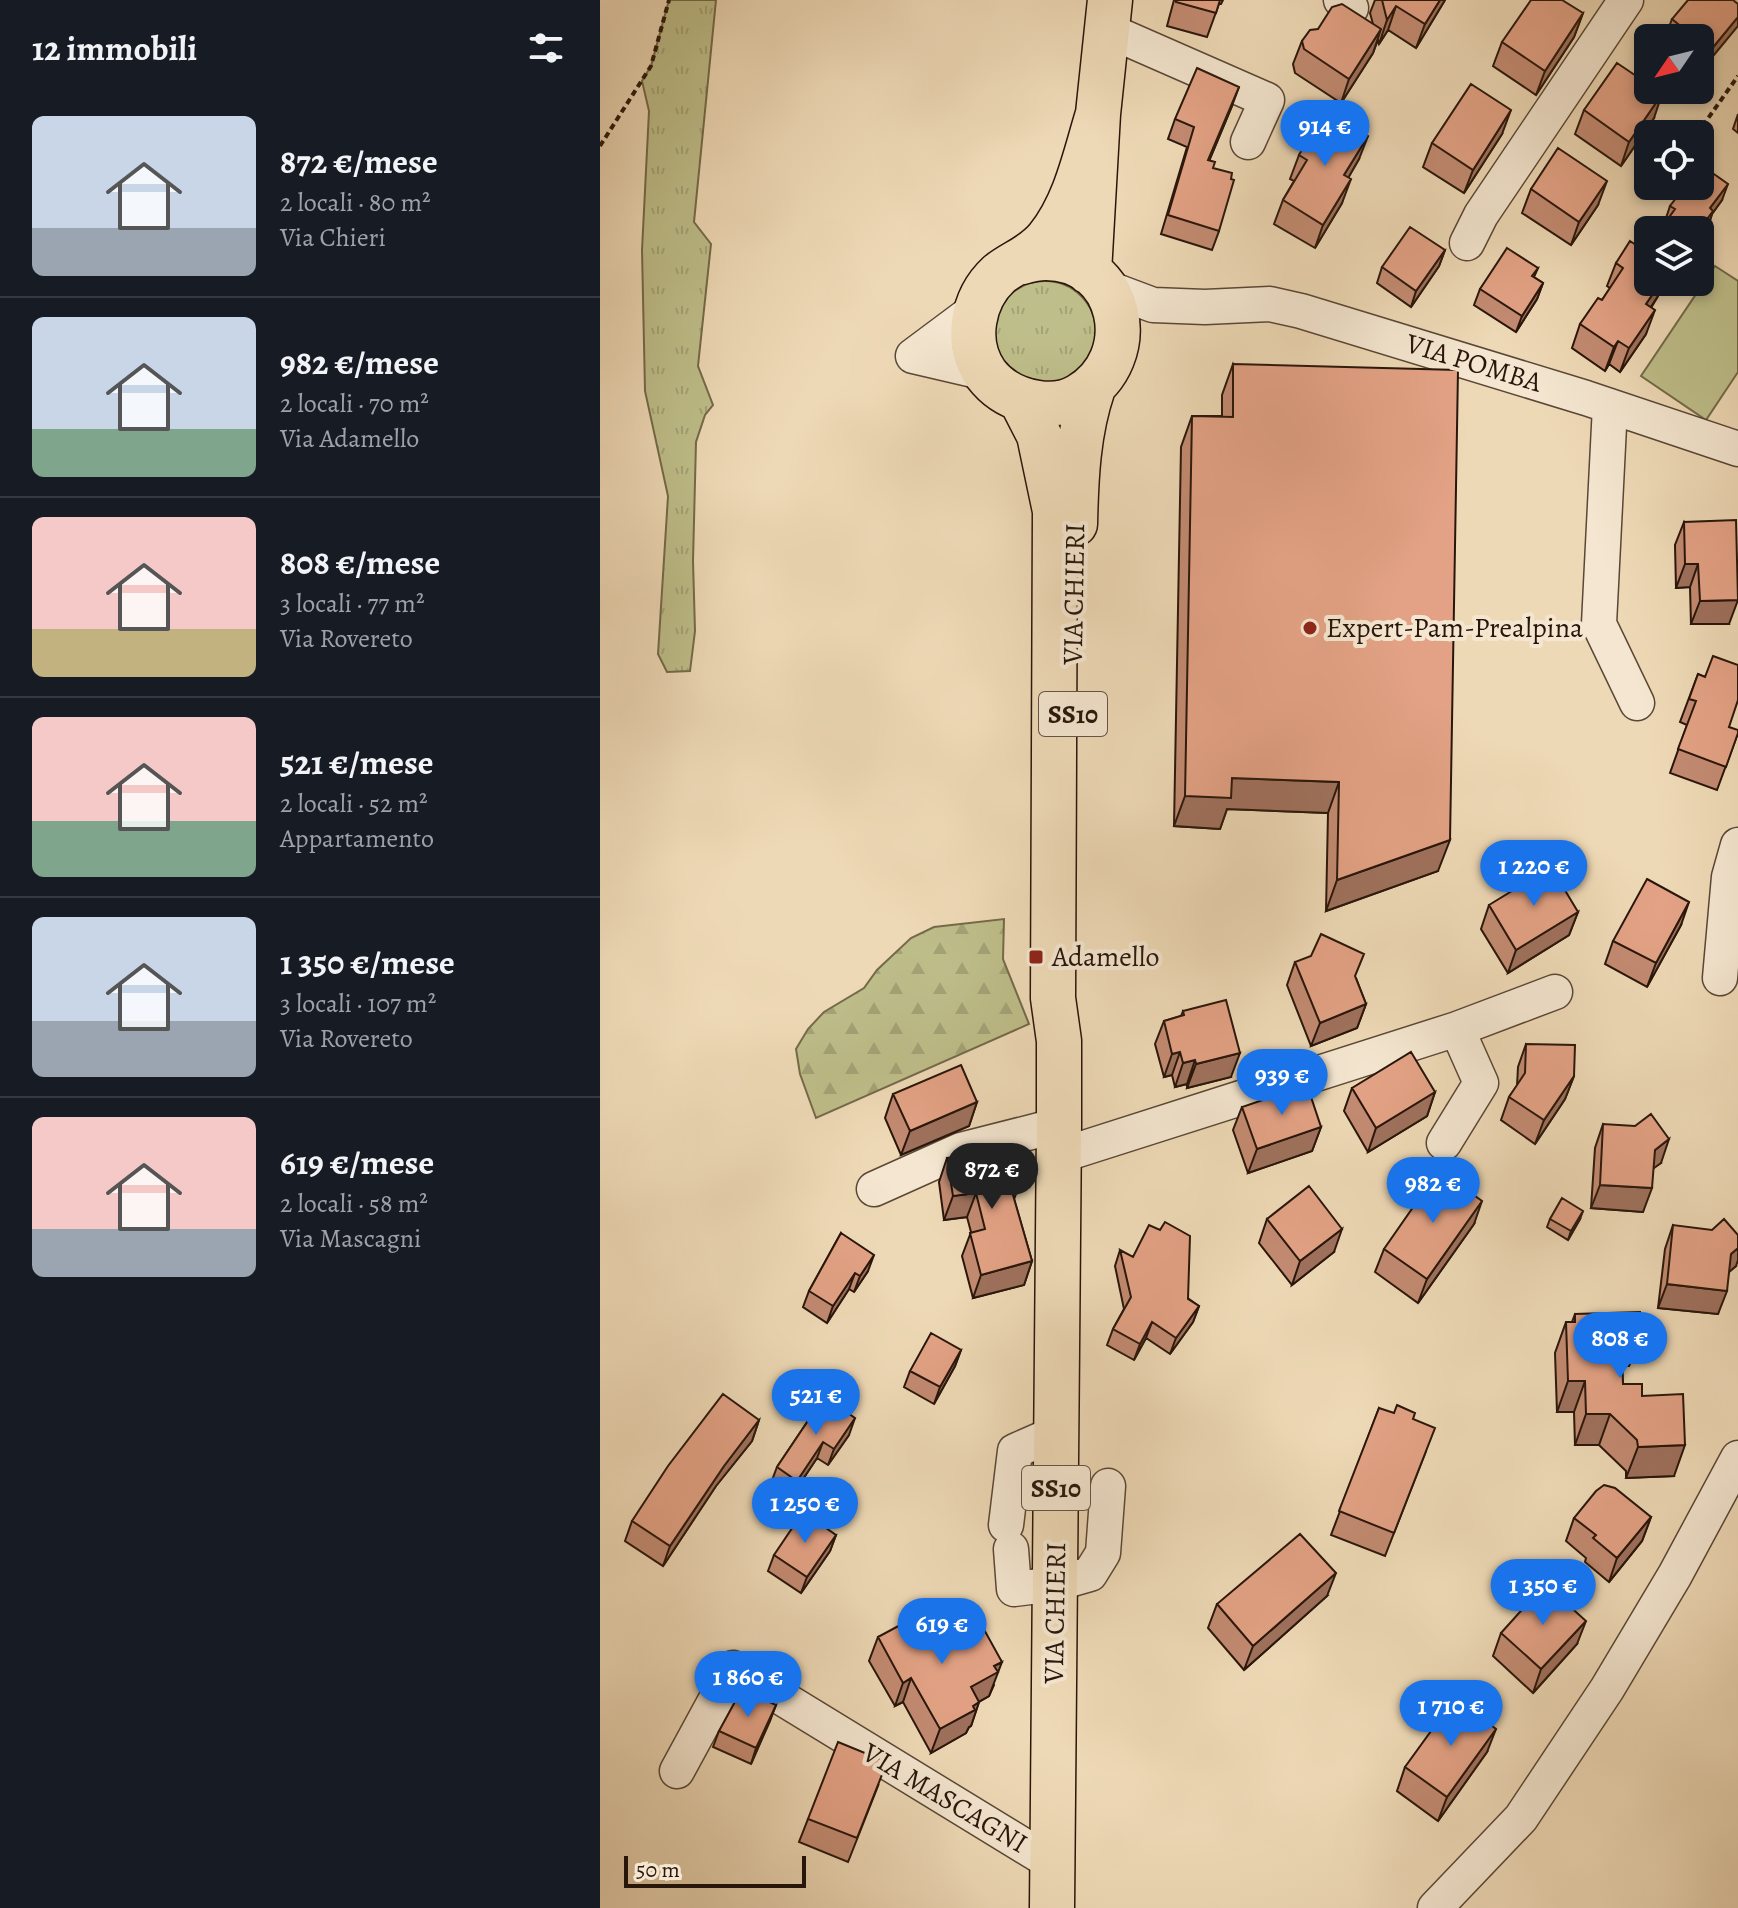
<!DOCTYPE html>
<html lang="it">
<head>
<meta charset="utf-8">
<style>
  body { margin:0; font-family:Alegreya,serif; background:#242831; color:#f1f3f6; height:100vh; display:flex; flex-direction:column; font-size:30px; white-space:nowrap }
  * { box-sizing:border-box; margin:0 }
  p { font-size:26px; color:#9ea1a6 }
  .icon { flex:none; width:44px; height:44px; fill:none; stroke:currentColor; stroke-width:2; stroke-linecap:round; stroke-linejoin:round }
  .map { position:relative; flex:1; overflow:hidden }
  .details { display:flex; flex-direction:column; background:#171b24; width:600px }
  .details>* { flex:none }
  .needle { width:52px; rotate:235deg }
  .buttons { position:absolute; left:1034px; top:24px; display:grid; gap:16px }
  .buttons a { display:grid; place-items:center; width:80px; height:80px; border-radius:12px; background:#171b24; box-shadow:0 4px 12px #0003; font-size:40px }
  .scale { position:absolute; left:24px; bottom:20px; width:182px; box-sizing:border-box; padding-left:8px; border:4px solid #29160b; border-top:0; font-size:22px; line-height:28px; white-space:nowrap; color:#29160b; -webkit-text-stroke:6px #f4e6d0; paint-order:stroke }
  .price { position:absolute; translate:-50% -68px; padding:0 18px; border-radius:28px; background:#1a73e8; color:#fff; font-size:26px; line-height:52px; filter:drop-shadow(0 2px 4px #0008) }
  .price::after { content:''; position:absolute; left:50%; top:48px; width:24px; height:18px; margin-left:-12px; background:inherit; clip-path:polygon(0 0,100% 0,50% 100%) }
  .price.on { background:#222; color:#fff }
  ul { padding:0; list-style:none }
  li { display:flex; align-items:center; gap:24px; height:200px; padding:0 32px }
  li+li { border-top:2px solid #363941 }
  li span { display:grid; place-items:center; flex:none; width:224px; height:160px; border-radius:12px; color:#555 }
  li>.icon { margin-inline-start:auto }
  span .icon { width:96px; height:96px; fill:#fffc; stroke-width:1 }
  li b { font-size:34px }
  h2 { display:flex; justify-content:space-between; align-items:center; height:96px; padding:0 32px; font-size:34px }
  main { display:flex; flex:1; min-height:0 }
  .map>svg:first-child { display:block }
</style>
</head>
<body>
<main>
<section class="details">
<h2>12 immobili<svg class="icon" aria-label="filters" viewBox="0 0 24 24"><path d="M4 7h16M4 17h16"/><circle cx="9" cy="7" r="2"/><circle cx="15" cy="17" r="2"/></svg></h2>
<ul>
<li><span style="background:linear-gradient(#c9d6e8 70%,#9aa5b1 0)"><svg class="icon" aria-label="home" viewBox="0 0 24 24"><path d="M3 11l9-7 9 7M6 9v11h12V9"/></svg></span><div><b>872 €/mese</b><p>2 locali · 80 m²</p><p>Via Chieri</p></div></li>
<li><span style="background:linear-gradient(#c9d6e8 70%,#7fa58c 0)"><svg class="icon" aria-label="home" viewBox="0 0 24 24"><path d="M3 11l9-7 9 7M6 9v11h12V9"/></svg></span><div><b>982 €/mese</b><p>2 locali · 70 m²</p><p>Via Adamello</p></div></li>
<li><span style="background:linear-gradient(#f6c9c9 70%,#c2b280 0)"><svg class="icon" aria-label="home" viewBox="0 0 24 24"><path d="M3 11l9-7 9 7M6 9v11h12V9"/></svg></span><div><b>808 €/mese</b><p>3 locali · 77 m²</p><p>Via Rovereto</p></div></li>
<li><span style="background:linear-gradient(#f6c9c9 65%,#7fa58c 0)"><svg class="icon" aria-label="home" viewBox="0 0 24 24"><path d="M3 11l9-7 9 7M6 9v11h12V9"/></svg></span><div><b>521 €/mese</b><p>2 locali · 52 m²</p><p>Appartamento</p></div></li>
<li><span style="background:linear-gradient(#c9d6e8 65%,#9aa5b1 0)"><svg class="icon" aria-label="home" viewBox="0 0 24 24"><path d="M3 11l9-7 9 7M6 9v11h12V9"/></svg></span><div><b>1 350 €/mese</b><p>3 locali · 107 m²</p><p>Via Rovereto</p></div></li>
<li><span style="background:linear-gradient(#f6c9c9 70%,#9aa5b1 0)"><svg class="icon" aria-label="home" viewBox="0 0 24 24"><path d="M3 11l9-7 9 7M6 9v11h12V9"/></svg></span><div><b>619 €/mese</b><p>2 locali · 58 m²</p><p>Via Mascagni</p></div></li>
</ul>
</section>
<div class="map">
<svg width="1138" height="1908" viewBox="0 0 1138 1908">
  <defs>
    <pattern id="grass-tufts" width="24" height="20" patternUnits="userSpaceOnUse" patternTransform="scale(2)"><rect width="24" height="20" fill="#bebe8a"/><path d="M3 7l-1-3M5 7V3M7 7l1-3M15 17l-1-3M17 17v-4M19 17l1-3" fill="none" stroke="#a3a376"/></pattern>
    <pattern id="forest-firs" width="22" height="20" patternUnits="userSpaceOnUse" patternTransform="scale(2)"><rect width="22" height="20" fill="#bebe8a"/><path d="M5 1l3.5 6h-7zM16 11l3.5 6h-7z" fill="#a3a376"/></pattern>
  </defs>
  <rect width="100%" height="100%" fill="#eed9b6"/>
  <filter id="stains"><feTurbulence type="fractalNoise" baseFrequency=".0025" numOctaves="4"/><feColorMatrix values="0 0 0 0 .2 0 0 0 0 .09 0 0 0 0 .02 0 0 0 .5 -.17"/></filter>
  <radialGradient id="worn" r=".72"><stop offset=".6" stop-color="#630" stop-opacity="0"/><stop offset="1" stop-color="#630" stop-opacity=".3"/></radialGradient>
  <path fill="url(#grass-tufts)" stroke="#746a4a" stroke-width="2" d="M69 0H116L94 222 111 244 98 366 113 405 105 415 96 442 93 561 95 631 90 671 67 672 58 654 68 496 45 391 42 250 49 111 42 81 51 66Z
    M394 332a51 51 0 1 1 102 0a51 51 0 1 1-102 0Z"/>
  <path fill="url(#forest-firs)" stroke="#746a4a" stroke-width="2" d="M404 919 403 959 429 1024 216 1118 200 1074 196 1049 208 1029 224 1012 264 988 277 970 311 938 334 927Z"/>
  <path fill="#bebe8a" stroke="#746a4a" stroke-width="2" d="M1115 266 1138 281V372L1106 420 1041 376Z"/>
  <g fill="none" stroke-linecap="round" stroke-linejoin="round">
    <defs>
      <path id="minor" d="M741 0 751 8
        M505 29 667 100 648 142
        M867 243 881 215 1026 0
        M505 287 553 305 605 307 670 304 701 311 986 398 1138 449
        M313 356 376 309
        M313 356 386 373
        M1010 406 999 624 1037 703
        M1120 978 1129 877 1138 845
        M857 1029 955 992
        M459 1156 857 1029 881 1083 844 1143
        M274 1189 361 1150 459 1125
        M406 1525 415 1451 456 1433
        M411 1549 414 1589 455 1584 490 1574 503 1553 508 1486
        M77 1771 133 1668 452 1863
        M835 1908 921 1818 1007 1689 1075 1575 1138 1458"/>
      <path id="major" d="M422 262C429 260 438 258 446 258 523 258 544 358 479 396 467 403 451 405 438 403 417 400 399 391 386 374 364 343 372 299 399 274 414 262 434 256 448 238 476 203 485 156 498 114
        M489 272 498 114 510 0
        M421 400 439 435 455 511 453 998 459 1041V1125L452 1908
        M475 524C476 477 478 432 493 388"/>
    </defs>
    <use href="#minor" stroke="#5a4736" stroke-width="37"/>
    <use href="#major" stroke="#29160b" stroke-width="47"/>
    <path stroke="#29160b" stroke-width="4" stroke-dasharray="6 4" stroke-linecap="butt" d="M1097 134 1138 76
      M0 146 51 66 69 0"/>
    <use href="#minor" stroke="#f4e6d0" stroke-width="34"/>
    <use href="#major" stroke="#eed9b6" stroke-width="44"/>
  </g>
  <path fill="#c38b72" stroke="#29160b" stroke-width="2" d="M574 0H623L621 4H619L607 37 567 26Z
    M775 0H845L816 48 788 30 779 44 778 40 773 53 741 103 695 73 693 64 702 41 718 29 773 24 770 13Z
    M1138 4 1104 67 1100 63V38H1070L1066 35 1072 19Z
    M983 13 974 37 936 95 893 66 902 42Z
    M632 106 609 161 613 168 619 231 612 250 561 234 587 147 568 139 575 119Z
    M984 110 1054 118 1021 166 975 134Z
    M1138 114V133L1133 129Z
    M902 134 864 193 823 167 832 143Z
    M699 155 759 159 748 178 742 203 715 248 674 224 683 200 694 181 690 179Z
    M931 189 998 205 971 245 922 213Z
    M1087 191 1122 200 1112 214 1108 227 1100 237V230H1062L1070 206Z
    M845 250 839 266 811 307 777 283 782 267Z
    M1016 263 1048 282H1063L1058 296 1051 308 1046 334 1020 372 1009 364 1005 371 972 348 980 324 1002 300 1010 288 1007 286Z
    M938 268 934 277 943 283 937 299 916 332 874 305 880 289Z
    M633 364 838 871 726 911 728 813 627 809 620 829 574 826 581 447 592 416H622V395Z
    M1084 522 1129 624H1091L1090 587 1076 588 1075 545Z
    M1098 674 1105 677 1129 727 1138 733 1117 790 1070 773 1087 725 1080 722Z
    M889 905 978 912 969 935 908 973 881 929Z
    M1081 925 1047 987 1005 964 1013 941Z
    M695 962 756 978 766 1004 757 1028 711 1046 687 985Z
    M583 1011 631 1077 587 1088V1084L575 1087 572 1075 564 1077 555 1044 564 1021 581 1016Z
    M926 1044 974 1076 965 1099 935 1144 901 1120 909 1097 917 1086 918 1067Z
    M752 1088 835 1092 827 1116 768 1152 744 1111Z
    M293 1094 377 1102 369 1126 301 1155 285 1118Z
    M642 1107 721 1127 712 1151 648 1173 633 1130Z
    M1003 1124 1061 1163 1053 1168 1043 1212 991 1208 995 1148Z
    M347 1158 381 1163 414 1199 432 1261 424 1285 373 1298 362 1256 371 1232 367 1217 344 1220 339 1182Z
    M667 1219 734 1252 692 1285 659 1243Z
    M950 1219H980L968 1240 947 1227Z
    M874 1224 818 1303 775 1272 784 1249Z
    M1073 1225 1136 1266 1129 1272 1118 1314 1058 1308 1065 1249Z
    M241 1233 268 1271 254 1292 249 1289 227 1323 203 1307 209 1291Z
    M520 1250 599 1306 593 1322 570 1354 546 1338 534 1360 507 1345 513 1329 524 1309 515 1266Z
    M975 1314 1040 1335 1029 1366H1022L1023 1384 1042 1396 1074 1476 1026 1478V1471L999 1445H975L974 1412H957L955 1353 966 1322H972Z
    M361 1350 355 1366 334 1404 304 1387 310 1371Z
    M224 1397 249 1435 228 1465 217 1458 191 1497 171 1483 177 1467Z
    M779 1408 826 1451 785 1556 731 1535Z
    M159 1420 152 1441 116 1486 63 1566 25 1541 32 1521Z
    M1051 1517 1042 1541 1009 1582 985 1562 986 1558 966 1541 974 1518Z
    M236 1535 230 1551 201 1593 168 1571 174 1555Z
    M727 1596 644 1670 608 1628 617 1604Z
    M319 1621 343 1645 394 1685 389 1696 379 1702 371 1726 369 1727 366 1733 331 1753 303 1702 295 1706 269 1661 278 1637Z
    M901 1633 977 1644 933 1693 893 1656Z
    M176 1705 151 1764 113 1747 119 1731Z
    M887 1752 838 1821 797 1791 805 1767Z
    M278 1786 248 1862 199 1842 208 1819Z"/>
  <path fill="#9f715d" stroke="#29160b" stroke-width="2" d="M840 0H845L816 48 825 24Z
    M796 6 788 30 779 44 787 20Z
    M983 13 974 37 936 95 945 71Z
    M1138 17V26L1104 67 1110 51Z
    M781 29 773 53 741 103 749 79Z
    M639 87 632 106 601 180 608 160Z
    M1062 94 1054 118 1021 166 1029 142Z
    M911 110 902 134 864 193 873 170Z
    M768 136 759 159 736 199 744 175Z
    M751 179 742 203 715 248 723 225Z
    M1007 181 998 205 971 245 979 222Z
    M1128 184 1122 200 1112 214 1108 227 1100 237V231L1110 208Z
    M845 250 839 266 811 307 816 291Z
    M1061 282H1063L1058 296 1037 328 1046 304Z
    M943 283 937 299 916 332 922 316Z
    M1055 310 1046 334 1020 372 1029 348Z
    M1018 341 1009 364 1005 371 1014 347Z
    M1085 564H1098L1090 587 1076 588Z
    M1138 600 1129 624H1091L1100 601Z
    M632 778 739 782 728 813 627 809 620 829 574 826 585 796Z
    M850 840 838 871 726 911 737 880Z
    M1089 902 1081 925 1047 987 1056 963Z
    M978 912 969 935 908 973 916 950Z
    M766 1004 757 1028 711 1046 720 1023Z
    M580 1052 572 1075 564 1077 572 1054Z
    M640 1053 631 1077 587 1088 596 1064Z
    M595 1060 587 1084 575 1087 583 1063Z
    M974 1076 965 1099 935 1144 944 1120Z
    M835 1092 827 1116 768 1152 776 1128Z
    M377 1102 369 1126 301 1155 310 1131Z
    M721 1127 712 1151 648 1173 657 1149Z
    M1069 1139 1061 1163 1046 1174 1055 1150Z
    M1000 1185 1052 1188 1043 1212 991 1208Z
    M419 1186 410 1210 411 1188Z
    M376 1193 367 1217 344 1220 353 1196Z
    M882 1201 874 1224 818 1303 827 1279Z
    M983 1211 980 1219 968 1240 971 1231Z
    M742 1229 734 1252 692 1285 700 1261Z
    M1138 1248V1260L1136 1266 1122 1278 1131 1254Z
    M274 1255 268 1271 254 1292 260 1276Z
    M432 1261 424 1285 373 1298 381 1275Z
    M255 1273 249 1289 227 1323 233 1306Z
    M1067 1284 1127 1291 1118 1314 1058 1308Z
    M599 1306 593 1322 570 1354 576 1338Z
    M552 1322 546 1338 534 1360 540 1344Z
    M1021 1335H1040L1029 1366H1010Z
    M361 1350 355 1366 334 1404 340 1387Z
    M968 1381H985L974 1412H957Z
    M986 1414H1010L999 1445H975Z
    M255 1418 249 1435 228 1465 234 1449Z
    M159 1420 152 1441 116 1486 63 1566 70 1546 124 1466Z
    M223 1442 217 1458 191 1497 197 1481Z
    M1085 1445 1074 1476 1026 1478 1038 1447Z
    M1051 1517 1042 1541 1009 1582 1017 1558Z
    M236 1535 230 1551 201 1593 207 1577Z
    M736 1573 727 1596 644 1670 653 1646Z
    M986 1621 977 1644 933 1693 941 1669Z
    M402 1662 389 1696 362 1711 371 1687 394 1666Z
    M311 1678 303 1702 295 1706 303 1683Z
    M379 1702 371 1726 369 1727 366 1733 331 1753 340 1729Z
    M176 1705 170 1721 151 1764 156 1748Z
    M896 1729 887 1752 838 1821 847 1797Z"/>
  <path fill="#e3a285" stroke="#29160b" stroke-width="2" d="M576 0H620L616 13 576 2Z
    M782 0H840L825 24 796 6 787 20Z
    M931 0H962L983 13 945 71 902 42Z
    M1088 0H1133L1138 4V17L1110 51 1100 42V38H1095L1072 19Z
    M742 4 781 29 749 79 704 49 702 41 710 30 718 29 732 7Z
    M1017 63 1048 84V90H1056L1062 94 1029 142 984 110Z
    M597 68 639 87 608 160 615 162 613 168 632 173 631 179 634 180 619 231 568 215 594 127 575 119Z
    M871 84 911 110 873 170 832 143Z
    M729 112 768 136 744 175 751 179 723 225 683 200 707 160 699 155 712 132 716 134Z
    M958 148 1007 181 979 222 931 189Z
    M1104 167 1128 184 1110 208 1113 211 1101 227 1097 224 1093 230H1076L1065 223 1075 209 1070 206 1083 189 1087 191 1090 186H1100V173Z
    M810 227 845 250 816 291 782 267Z
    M1030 241 1048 253V282H1061L1046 304 1055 310 1029 348 1018 341 1014 347 980 324 998 298 1002 300 1023 268 1016 263Z
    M907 248 938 268 932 276 943 283 922 316 880 289Z
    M633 364 858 370 850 840 737 880 739 782 632 778 631 798 585 796 592 416 633 417Z
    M1136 520 1138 600 1100 601 1098 564H1085L1084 522Z
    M1113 656 1138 665V700L1129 727 1138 730V733L1126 767 1078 749 1096 701 1089 699 1098 674 1105 677Z
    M951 867 978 912 916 950 889 905Z
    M1047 879 1089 902 1056 963 1013 941Z
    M721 934 764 954 755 976 766 1004 720 1023 695 962 711 956Z
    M626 1000 640 1053 596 1064 595 1060 583 1063 580 1052 572 1054 564 1021 584 1015 583 1011Z
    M926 1044 975 1045 974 1076 944 1120 909 1097 925 1073Z
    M811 1052 835 1092 776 1128 752 1088Z
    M361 1065 377 1102 310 1131 293 1094Z
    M707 1085 721 1127 657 1149 642 1107Z
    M1051 1114 1069 1139 1055 1150 1052 1188 1000 1185 1003 1124 1035 1126Z
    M380 1155 381 1163 414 1158 419 1186 411 1188 432 1261 381 1275 370 1233 385 1229 376 1193 353 1196 347 1158Z
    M839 1170 882 1201 827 1279 784 1249Z
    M709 1186 742 1229 700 1261 667 1219Z
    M962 1198 983 1211 971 1231 950 1219Z
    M1124 1219 1138 1235V1248L1131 1254 1127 1291 1067 1284 1073 1225 1112 1230Z
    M565 1222 590 1236 588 1299 599 1306 576 1338 552 1322 540 1344 513 1329 531 1297 520 1250 533 1257 549 1225 560 1230Z
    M241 1233 274 1255 260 1276 255 1273 233 1306 209 1291Z
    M1040 1312V1335H1021L1023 1384H1042V1396L1083 1394 1085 1445 1038 1447 1037 1440 1010 1414H986L985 1381H968L966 1322H975V1314Z
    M331 1333 361 1350 340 1387 310 1371Z
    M123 1394 159 1420 124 1466 70 1546 32 1521 68 1466Z
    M224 1397 255 1418 234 1449 223 1442 197 1481 177 1467Z
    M797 1405 815 1413 813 1419 835 1428 794 1533 739 1511 779 1408 794 1413Z
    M1004 1485 1015 1488 1051 1517 1017 1558 993 1538 996 1535 974 1518 996 1491Z
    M203 1512 236 1535 207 1577 174 1555Z
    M700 1534 736 1573 653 1646 617 1604Z
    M945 1584 986 1621 941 1669 901 1633Z
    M317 1616 319 1621 327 1616 343 1645 381 1624 402 1662 394 1666 398 1672 371 1687 379 1702 373 1706 375 1710 340 1729 311 1678 303 1683 278 1637Z
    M142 1689 176 1705 156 1748 119 1731Z
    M855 1698 896 1729 847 1797 805 1767Z
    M238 1742 287 1762 257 1838 208 1819Z"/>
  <g fill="#8f2418" stroke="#f4e6d0" stroke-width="3">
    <circle cx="710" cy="628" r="8"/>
    <rect x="428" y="949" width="16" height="16" rx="4"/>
  </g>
  <g text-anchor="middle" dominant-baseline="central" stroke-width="8" stroke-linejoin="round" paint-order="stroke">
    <g fill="#f4e6d0" stroke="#665446" stroke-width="2">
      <rect x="439" y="692" width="68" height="44" rx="6"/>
      <rect x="422" y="1466" width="68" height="44" rx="6"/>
    </g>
    <g font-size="26" font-weight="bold" fill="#29160b">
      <text x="473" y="714">SS10</text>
      <text x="456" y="1488">SS10</text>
    </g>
    <g font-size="28" fill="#29160b" stroke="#f4e6d0">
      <text transform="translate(874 363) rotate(17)">VIA POMBA</text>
      <text transform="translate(474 594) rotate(-89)">VIA CHIERI</text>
      <text transform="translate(455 1613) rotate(-89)">VIA CHIERI</text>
      <text transform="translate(345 1798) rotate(31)">VIA MASCAGNI</text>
    </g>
    <g font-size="28" fill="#29160b" stroke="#f4e6d0" text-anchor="start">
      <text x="726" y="628">Expert-Pam-Prealpina</text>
      <text x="452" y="957">Adamello</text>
    </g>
  </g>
  <rect width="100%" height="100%" filter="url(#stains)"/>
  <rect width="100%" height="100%" fill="url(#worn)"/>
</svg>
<div class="buttons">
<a><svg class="needle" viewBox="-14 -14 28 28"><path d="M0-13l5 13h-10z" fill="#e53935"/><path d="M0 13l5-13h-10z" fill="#9ea1a6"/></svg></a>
<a><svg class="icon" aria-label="locate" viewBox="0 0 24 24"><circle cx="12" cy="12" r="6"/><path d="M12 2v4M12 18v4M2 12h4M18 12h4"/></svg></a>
<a><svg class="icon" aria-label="layers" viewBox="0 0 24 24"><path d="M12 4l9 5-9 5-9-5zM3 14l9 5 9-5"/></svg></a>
</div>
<div class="scale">50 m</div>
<b class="price" style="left:725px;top:168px">914 €</b>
<b class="price" style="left:934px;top:908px">1 220 €</b>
<b class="price" style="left:682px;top:1117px">939 €</b>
<b class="price on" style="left:392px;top:1211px">872 €</b>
<b class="price" style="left:833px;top:1225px">982 €</b>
<b class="price" style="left:1020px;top:1380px">808 €</b>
<b class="price" style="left:216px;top:1437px">521 €</b>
<b class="price" style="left:205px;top:1545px">1 250 €</b>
<b class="price" style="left:943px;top:1627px">1 350 €</b>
<b class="price" style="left:342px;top:1666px">619 €</b>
<b class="price" style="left:148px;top:1719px">1 860 €</b>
<b class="price" style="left:851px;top:1748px">1 710 €</b>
</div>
</main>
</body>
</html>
